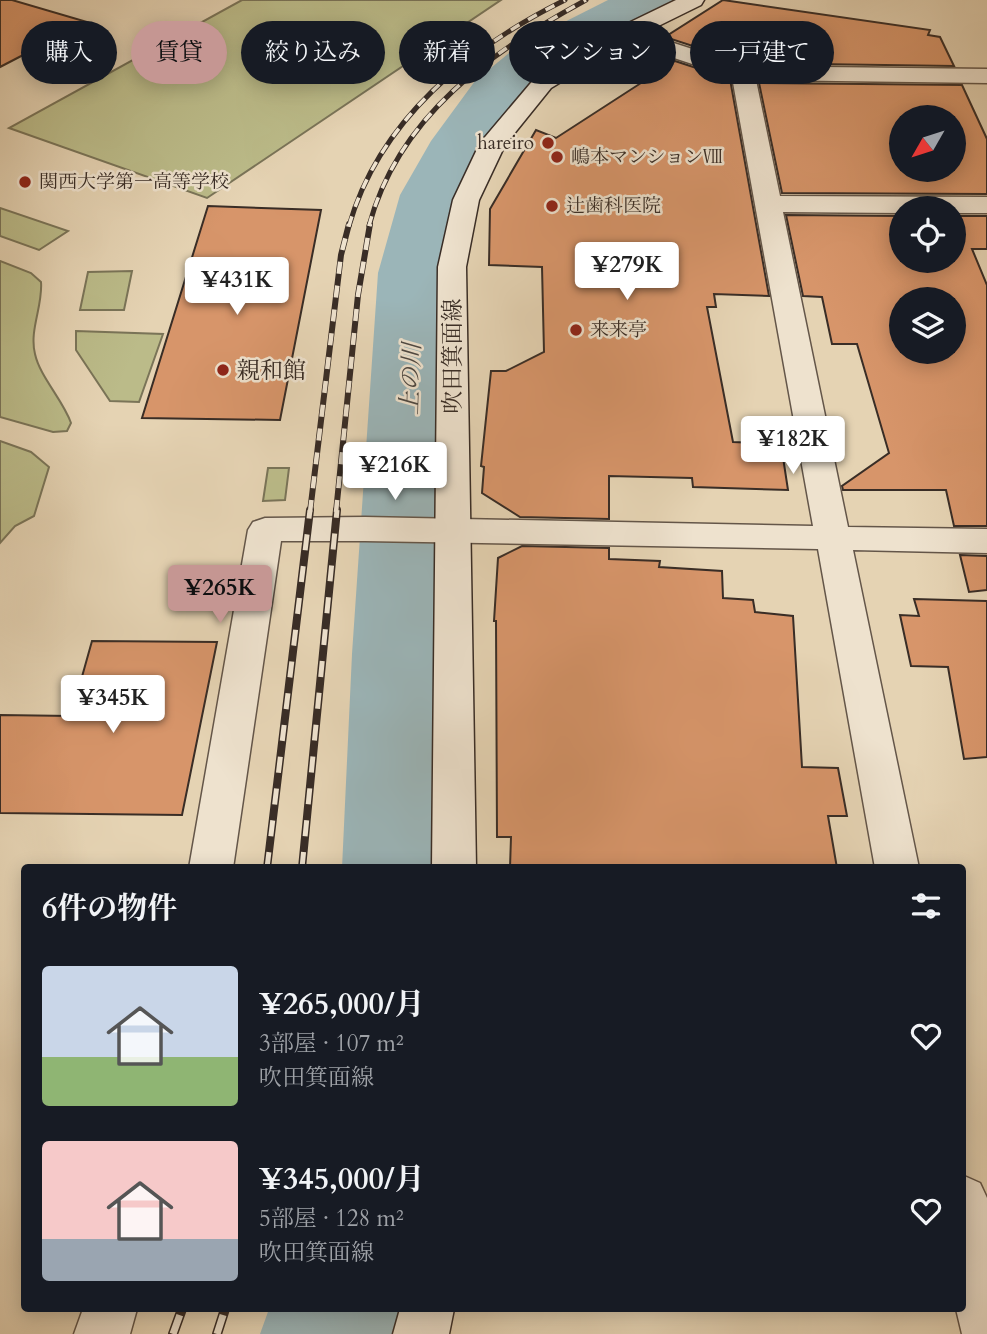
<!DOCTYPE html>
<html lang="ja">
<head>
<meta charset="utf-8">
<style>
  body { margin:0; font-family:Cardo,"Noto Serif JP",serif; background:#20242c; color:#f1f3f6; height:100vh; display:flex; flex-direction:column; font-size:26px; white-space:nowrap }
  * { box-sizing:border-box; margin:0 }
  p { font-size:23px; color:#9ea1a6 }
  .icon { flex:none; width:38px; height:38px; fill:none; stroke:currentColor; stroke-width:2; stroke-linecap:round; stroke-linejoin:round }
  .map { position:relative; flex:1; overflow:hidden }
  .panel { position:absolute; left:21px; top:864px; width:945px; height:448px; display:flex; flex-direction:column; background:#171b24; border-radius:7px; box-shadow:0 4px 18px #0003 }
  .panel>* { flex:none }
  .banner { position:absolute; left:21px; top:21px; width:945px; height:63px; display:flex; gap:14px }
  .needle { width:46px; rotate:231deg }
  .controls { position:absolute; left:889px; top:105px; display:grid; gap:14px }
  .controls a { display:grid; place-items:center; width:77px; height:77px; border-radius:50%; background:#171b24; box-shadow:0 4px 18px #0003; font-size:35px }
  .price { position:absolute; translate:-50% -60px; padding:0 16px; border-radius:7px; background:#fff; color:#222; font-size:23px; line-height:46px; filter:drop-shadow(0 2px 4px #0008) }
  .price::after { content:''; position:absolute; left:50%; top:42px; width:21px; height:16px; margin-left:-10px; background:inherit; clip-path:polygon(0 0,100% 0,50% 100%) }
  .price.on { background:#c59692; color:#111 }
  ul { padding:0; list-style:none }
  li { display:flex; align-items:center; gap:21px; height:175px; padding:0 21px }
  li span { display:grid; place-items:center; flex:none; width:196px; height:140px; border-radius:7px; color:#555 }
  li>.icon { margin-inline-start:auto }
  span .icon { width:84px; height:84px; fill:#fffc; stroke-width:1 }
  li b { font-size:30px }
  h2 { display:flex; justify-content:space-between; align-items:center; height:84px; padding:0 21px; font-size:30px }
  .chip { padding:0 24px; border-radius:32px; background:#171b24; box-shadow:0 4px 18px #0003; font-size:24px; line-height:63px }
  .chip.on { background:#c59692; color:#111 }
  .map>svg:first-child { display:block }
</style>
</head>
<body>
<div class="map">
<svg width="987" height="1334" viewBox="0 0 987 1334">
  <rect width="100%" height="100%" fill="#e5d3b3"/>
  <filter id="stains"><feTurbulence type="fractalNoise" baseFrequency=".00286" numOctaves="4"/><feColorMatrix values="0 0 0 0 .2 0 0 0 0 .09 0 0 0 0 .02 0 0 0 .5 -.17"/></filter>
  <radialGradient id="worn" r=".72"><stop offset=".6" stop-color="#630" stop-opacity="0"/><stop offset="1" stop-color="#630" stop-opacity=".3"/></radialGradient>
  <path fill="#bbbb89" stroke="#7a7458" stroke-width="2" d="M242 0H501L207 198 9 128Z
    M0 208 68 231 39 250 0 236Z
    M0 261 31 273 41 282C43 306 29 330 35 354 40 377 63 400 71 423L67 431 53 432 0 417Z
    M132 271 124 310H80L88 272Z
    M76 331 163 334 139 402 110 401 76 350Z
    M0 441 31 452 49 467 34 516 15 526 0 543Z
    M268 468H289L285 500 263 501Z"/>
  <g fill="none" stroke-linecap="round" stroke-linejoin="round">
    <path fill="#9bb5b8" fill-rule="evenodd" d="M608 0H680L672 12 604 44 561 69 518 106 495 141 468 195 450 273V654L454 868H342L352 654 378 273 400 195 431 141 475 81 519 45Z
      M269 1309H409L402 1334H260Z"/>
  </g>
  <path fill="#d7956a" stroke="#392d26" stroke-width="2" fill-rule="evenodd" d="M0 0H12L87 22 0 67Z
    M723 0 930 30 928 35 940 37 954 66 745 63 665 37Z
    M675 61 730 79 769 296 714 294 716 307H707L733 442 781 444 788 490 693 487 692 478 609 476V519L520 517 482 493 484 467 481 466 491 371H506L544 352 542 267 489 265 490 209 536 130 556 138Z
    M759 83 962 85 987 139V194L782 193ZM901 117H954V170H901Z
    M208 206 321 210 280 420 142 418Z
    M786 215 901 216V261H954V216H987V249H972L987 285V526H954L946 490H843L842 486 889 453 857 344H832L822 297 803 296ZM901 299H954V352H901Z
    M522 546 609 548V559L660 561 659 567 722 571 723 598 753 600 755 612 793 616 802 767 838 768 847 816H828L837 868H510L511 837H497L496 621H494L498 558Z
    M960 555 987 556V590L969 592Z
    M914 599 987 601V757L964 759 948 667 911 666 900 615 919 616Z
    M92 641 217 642 182 815 0 813V715L71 716Z"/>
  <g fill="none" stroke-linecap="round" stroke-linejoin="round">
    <defs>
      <path id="street" d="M624 27 745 66 987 69V83L756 80 780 196 987 197V213H954V208H901V213L783 212 848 527 987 529V553L853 550 919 868H875L818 549 365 541H281L233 868H189L248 530 253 522 265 518 365 517 813 526 732 77 616 39 613 34 616 29Z
        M962 1175 980 1183 987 1198V1334H962L956 1309H962Z
        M83 1309H137L130 1334H74Z"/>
      <path id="secondary" d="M676 0H704L701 5 632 39 551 88 505 145 479 200 466 267 476 868H432L438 267 453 200 480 143 535 78 616 29Z
        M400 1309H454L449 1334H393Z"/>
    </defs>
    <use href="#street" stroke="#645649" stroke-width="3"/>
    <use href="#secondary" stroke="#392d26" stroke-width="3"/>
    <use href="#street" fill="#eee2ce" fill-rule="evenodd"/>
    <use href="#secondary" fill="#eee2ce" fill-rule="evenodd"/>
    <defs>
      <path id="rail-far3" d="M349 226C379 120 470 47 565 0
        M369 226C398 116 492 51 586 0"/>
      <path id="rail-far2" d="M310 512 341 255 349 224
        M336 512 358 295 370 224"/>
      <path id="rail-far1" d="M267 868 310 510
        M302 868 337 510"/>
      <path id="rail" d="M173 1334 182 1309
        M217 1334 225 1309"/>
    </defs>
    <use href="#rail-far3" stroke="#392d26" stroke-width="5"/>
    <use href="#rail-far2" stroke="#392d26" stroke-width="6"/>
    <use href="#rail-far1" stroke="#392d26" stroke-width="8"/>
    <use href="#rail" stroke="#392d26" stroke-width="10"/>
    <use href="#rail-far3" stroke="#eee2ce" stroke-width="3.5" stroke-dasharray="10" stroke-linecap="butt"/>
    <use href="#rail-far2" stroke="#eee2ce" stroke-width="4.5" stroke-dasharray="12" stroke-linecap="butt"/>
    <use href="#rail-far1" stroke="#eee2ce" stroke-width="5" stroke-dasharray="16" stroke-linecap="butt"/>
    <use href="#rail" stroke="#eee2ce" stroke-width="7" stroke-dasharray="20" stroke-linecap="butt"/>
  </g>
  <g fill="#8f2418" stroke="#eee2ce" stroke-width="2.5">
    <circle cx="548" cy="143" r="7"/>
    <circle cx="557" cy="157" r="7"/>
    <circle cx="25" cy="182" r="7"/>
    <circle cx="552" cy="206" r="7"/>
    <circle cx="576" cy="330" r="7"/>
    <circle cx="223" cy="370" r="7"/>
  </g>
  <g text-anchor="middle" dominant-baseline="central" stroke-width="5" stroke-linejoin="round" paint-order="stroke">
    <g font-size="19" fill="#392d26" stroke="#eee2ce" text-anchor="start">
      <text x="534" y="143" text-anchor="end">hareiro</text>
      <text x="571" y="157">嶋本マンションⅧ</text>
      <text x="39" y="182">関西大学第一高等学校</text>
      <text x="566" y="206">辻歯科医院</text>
      <text x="590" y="330">来来亭</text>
    </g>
    <g font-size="23" fill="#392d26" stroke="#eee2ce">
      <text transform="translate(452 356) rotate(-90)">吹田箕面線</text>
    </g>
    <g font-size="23" fill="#392d26" stroke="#eee2ce" text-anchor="start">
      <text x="237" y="370">親和館</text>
    </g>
    <g font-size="24" font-style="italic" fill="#4d4843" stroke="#eee2ce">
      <text transform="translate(411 379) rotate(-88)">上の川</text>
    </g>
  </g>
  <rect width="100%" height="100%" filter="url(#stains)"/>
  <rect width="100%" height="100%" fill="url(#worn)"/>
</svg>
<div class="controls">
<a><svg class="needle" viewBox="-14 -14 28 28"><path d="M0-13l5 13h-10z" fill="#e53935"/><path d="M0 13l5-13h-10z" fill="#9ea1a6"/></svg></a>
<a><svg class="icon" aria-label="locate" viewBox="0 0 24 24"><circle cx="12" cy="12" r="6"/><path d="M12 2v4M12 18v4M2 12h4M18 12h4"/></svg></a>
<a><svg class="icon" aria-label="layers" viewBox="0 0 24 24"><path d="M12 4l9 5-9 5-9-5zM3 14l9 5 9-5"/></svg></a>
</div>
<b class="price" style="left:627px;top:302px">¥279K</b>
<b class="price" style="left:237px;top:317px">¥431K</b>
<b class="price" style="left:793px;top:476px">¥182K</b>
<b class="price" style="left:395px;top:502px">¥216K</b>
<b class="price on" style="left:220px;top:625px">¥265K</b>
<b class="price" style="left:113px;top:735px">¥345K</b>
<div class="banner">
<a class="chip">購入</a>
<a class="chip on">賃貸</a>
<a class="chip">絞り込み</a>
<a class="chip">新着</a>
<a class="chip">マンション</a>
<a class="chip">一戸建て</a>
</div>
<section class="panel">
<h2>6件の物件<svg class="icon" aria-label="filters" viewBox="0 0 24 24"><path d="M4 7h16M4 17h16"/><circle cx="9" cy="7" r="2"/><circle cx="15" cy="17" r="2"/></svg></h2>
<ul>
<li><span style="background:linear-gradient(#c9d6e8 65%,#8fb573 0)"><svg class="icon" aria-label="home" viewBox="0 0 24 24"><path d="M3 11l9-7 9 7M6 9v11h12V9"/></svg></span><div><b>¥265,000/月</b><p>3部屋 · 107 m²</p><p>吹田箕面線</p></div><svg class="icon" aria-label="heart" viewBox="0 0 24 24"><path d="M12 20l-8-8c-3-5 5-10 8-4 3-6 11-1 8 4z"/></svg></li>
<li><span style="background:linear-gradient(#f6c9c9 70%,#9aa5b1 0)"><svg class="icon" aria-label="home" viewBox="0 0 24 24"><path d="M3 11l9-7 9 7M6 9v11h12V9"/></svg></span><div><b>¥345,000/月</b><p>5部屋 · 128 m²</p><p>吹田箕面線</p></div><svg class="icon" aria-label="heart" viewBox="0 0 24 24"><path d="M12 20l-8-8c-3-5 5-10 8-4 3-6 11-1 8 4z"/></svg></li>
</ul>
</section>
</div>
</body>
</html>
